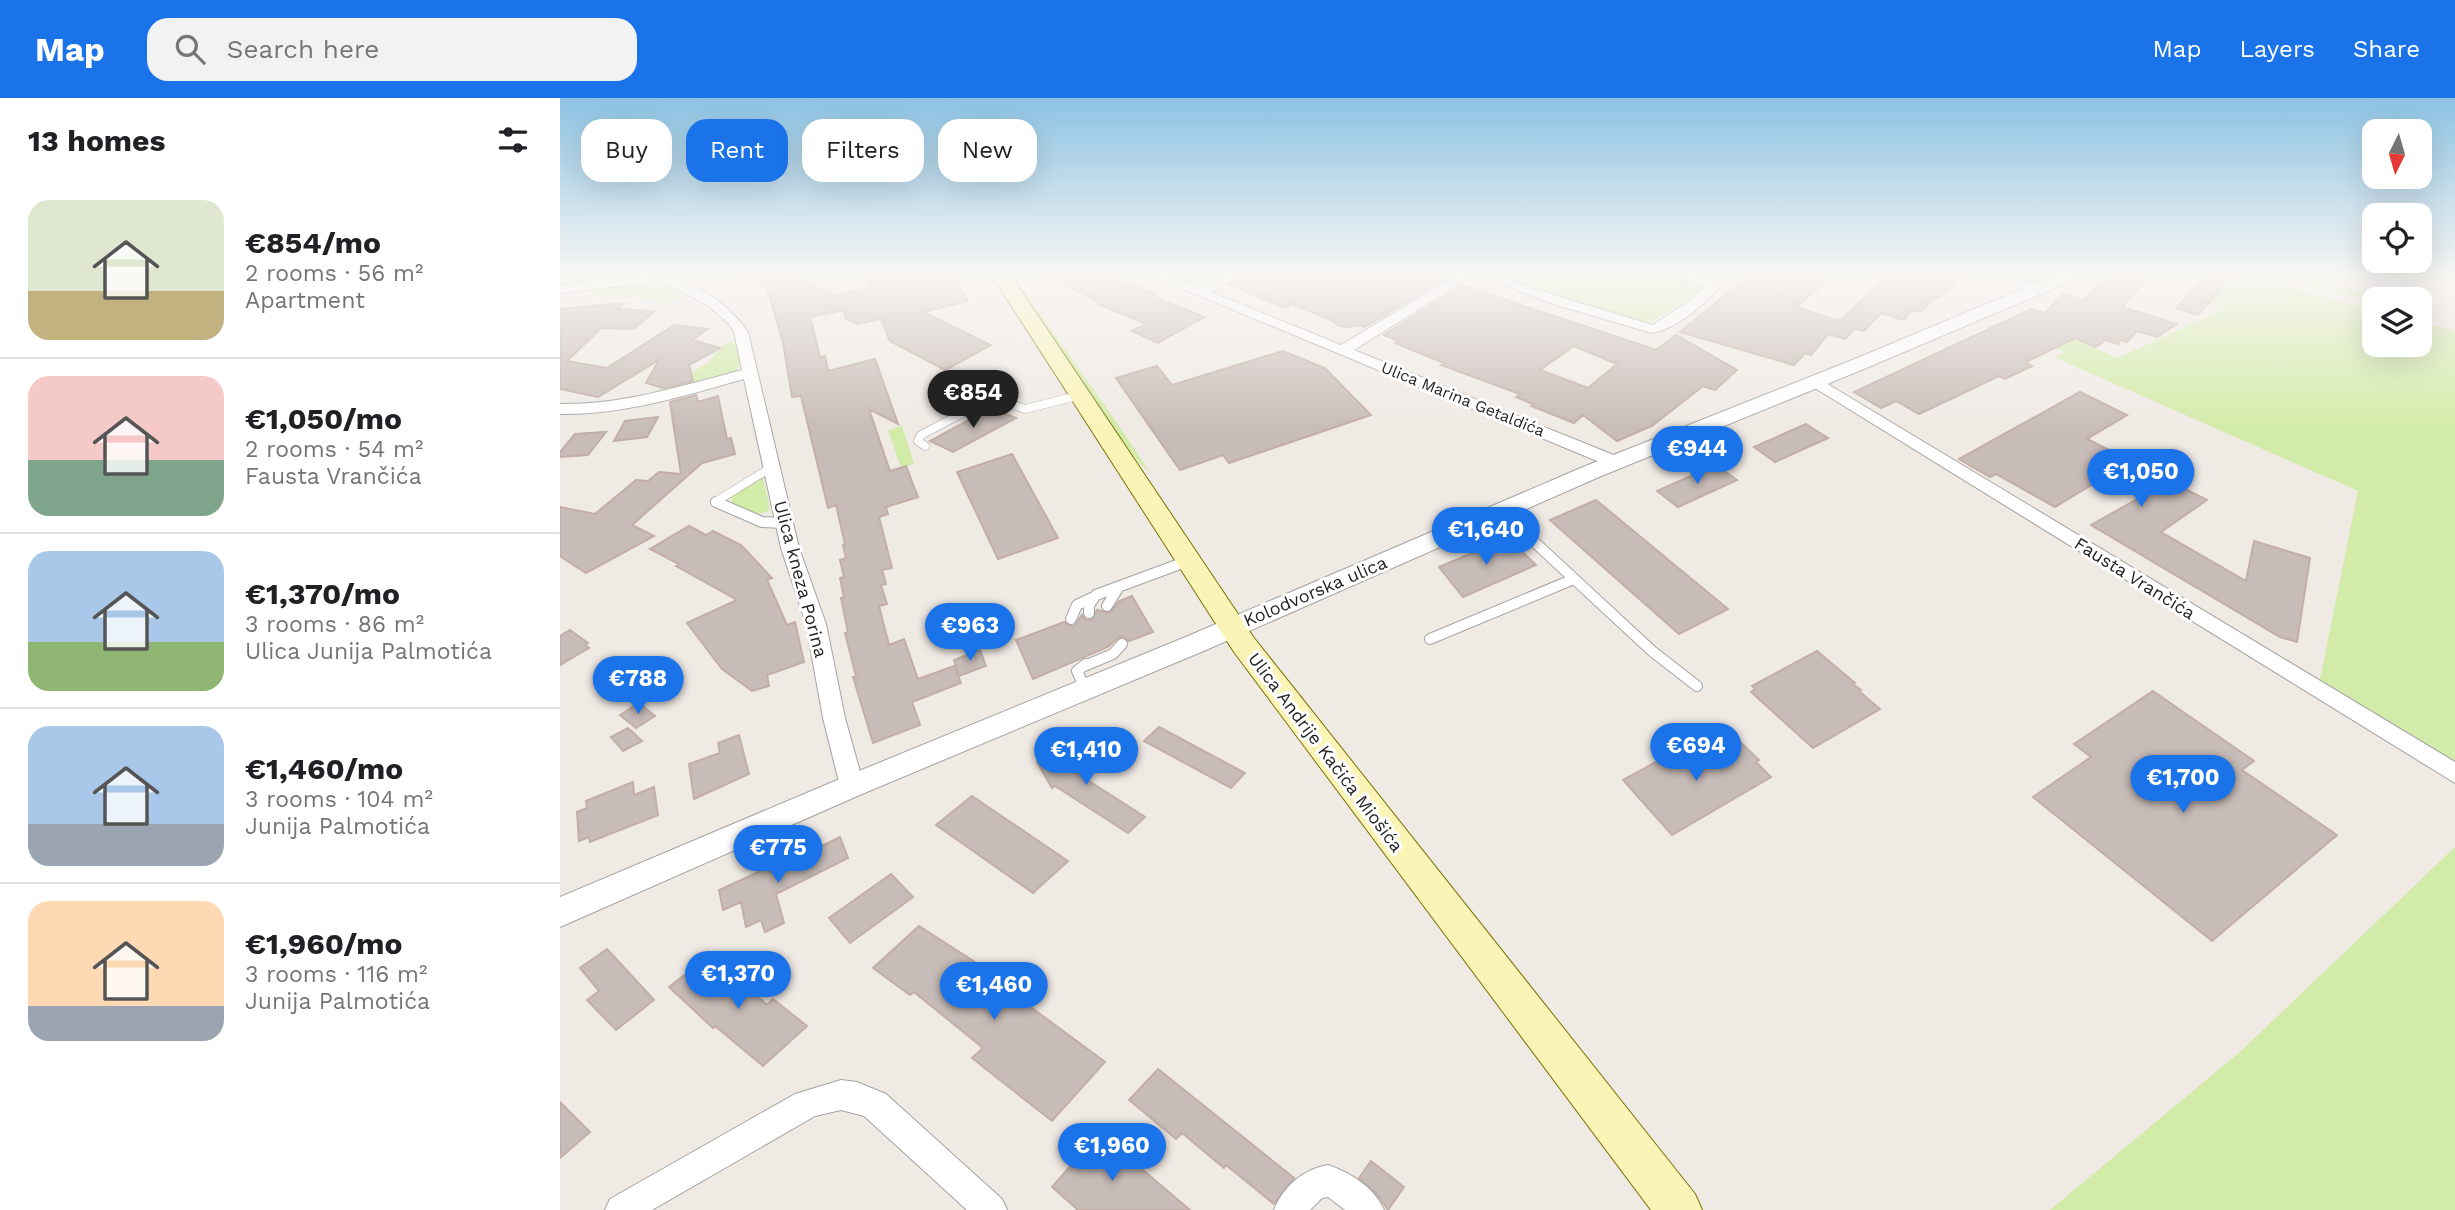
<!DOCTYPE html>
<html lang="en">
<head>
<meta charset="utf-8">
<style>
  body { margin:0; font-family:"Work Sans",sans-serif; background:#f2f2f2; color:#202124; height:100vh; display:flex; flex-direction:column; font-size:26px; white-space:nowrap }
  * { box-sizing:border-box; margin:0 }
  p { font-size:23px; color:#757577 }
  .icon { flex:none; width:38px; height:38px; fill:none; stroke:currentColor; stroke-width:2; stroke-linecap:round; stroke-linejoin:round }
  .map { position:relative; flex:1; overflow:hidden }
  .sheet { display:flex; flex-direction:column; background:#fff; width:560px }
  .sheet>* { flex:none }
  .top-card { position:absolute; left:21px; top:21px; width:665px; height:63px; display:flex; gap:14px }
  .needle { width:46px; rotate:185deg }
  .fabs { position:absolute; left:1802px; top:21px; display:grid; gap:14px }
  .fabs a { display:grid; place-items:center; width:70px; height:70px; border-radius:14px; background:#fff; box-shadow:0 7px 28px #0002; font-size:35px }
  .price { position:absolute; translate:-50% -60px; padding:0 16px; border-radius:24px; background:#1a73e8; color:#fff; font-size:23px; line-height:46px; filter:drop-shadow(0 2px 4px #0008) }
  .price::after { content:''; position:absolute; left:50%; top:42px; width:21px; height:16px; margin-left:-10px; background:inherit; clip-path:polygon(0 0,100% 0,50% 100%) }
  .price.selected { background:#222; color:#fff }
  ul { padding:0; list-style:none }
  li { display:flex; align-items:center; gap:21px; height:175px; padding:0 28px }
  li+li { border-top:2px solid #e0e0e0 }
  li span { display:grid; place-items:center; flex:none; width:196px; height:140px; border-radius:21px; color:#555 }
  li>.icon { margin-inline-start:auto }
  span .icon { width:84px; height:84px; fill:#fffc; stroke-width:1 }
  li b { font-size:30px }
  h2 { display:flex; justify-content:space-between; align-items:center; height:84px; padding:0 28px; font-size:30px }
  .tag { padding:0 24px; border-radius:21px; background:#fff; box-shadow:0 7px 28px #0002; font-size:24px; line-height:63px }
  .tag.selected { background:#1a73e8; color:#fff }
  header { display:flex; align-items:center; gap:42px; box-sizing:border-box; height:98px; padding:0 35px; background:#1a73e8; color:#fff }
  header strong { font-size:33px }
  nav { display:flex; gap:38px; margin-inline-start:auto; font-size:24px }
  .search { width:490px; height:63px; background:#f2f2f2; display:flex; align-items:center; gap:18px; box-sizing:border-box; padding:0 24px; border-radius:21px; color:#757577; font-size:26px }
  main { display:flex; flex:1; min-height:0 }
  .map>svg:first-child { display:block }
</style>
</head>
<body>
<header>
<strong>Map</strong>
<div class="search"><svg class="icon" aria-label="search" viewBox="0 0 24 24"><circle cx="10" cy="10" r="6"/><path d="M15 15l6 6"/></svg>Search here</div>
<nav><a>Map</a><a>Layers</a><a>Share</a></nav>
</header>
<main>
<section class="sheet">
<h2>13 homes<svg class="icon" aria-label="filters" viewBox="0 0 24 24"><path d="M4 7h16M4 17h16"/><circle cx="9" cy="7" r="2"/><circle cx="15" cy="17" r="2"/></svg></h2>
<ul>
<li><span style="background:linear-gradient(#dfe7d0 65%,#c2b280 0)"><svg class="icon" aria-label="home" viewBox="0 0 24 24"><path d="M3 11l9-7 9 7M6 9v11h12V9"/></svg></span><div><b>€854/mo</b><p>2 rooms · 56 m²</p><p>Apartment</p></div></li>
<li><span style="background:linear-gradient(#f6c9c9 60%,#7fa58c 0)"><svg class="icon" aria-label="home" viewBox="0 0 24 24"><path d="M3 11l9-7 9 7M6 9v11h12V9"/></svg></span><div><b>€1,050/mo</b><p>2 rooms · 54 m²</p><p>Fausta Vrančića</p></div></li>
<li><span style="background:linear-gradient(#a9c7e8 65%,#8fb573 0)"><svg class="icon" aria-label="home" viewBox="0 0 24 24"><path d="M3 11l9-7 9 7M6 9v11h12V9"/></svg></span><div><b>€1,370/mo</b><p>3 rooms · 86 m²</p><p>Ulica Junija Palmotića</p></div></li>
<li><span style="background:linear-gradient(#a9c7e8 70%,#9aa5b1 0)"><svg class="icon" aria-label="home" viewBox="0 0 24 24"><path d="M3 11l9-7 9 7M6 9v11h12V9"/></svg></span><div><b>€1,460/mo</b><p>3 rooms · 104 m²</p><p>Junija Palmotića</p></div></li>
<li><span style="background:linear-gradient(#ffd9b3 75%,#9aa5b1 0)"><svg class="icon" aria-label="home" viewBox="0 0 24 24"><path d="M3 11l9-7 9 7M6 9v11h12V9"/></svg></span><div><b>€1,960/mo</b><p>3 rooms · 116 m²</p><p>Junija Palmotića</p></div></li>
</ul>
</section>
<div class="map">
<svg width="1895" height="1112" viewBox="0 0 1895 1112">
  <rect width="100%" height="100%" fill="#f0eae5"/>
  <path fill="#d3eba9" d="M449 176H453C498 242 546 307 590 374L578 364 547 321Z
    M936 176H1107L1140 186 1142 191 1093 223 1076 224Z
    M1646 177 1686 188 1694 181 1815 212V247H1860V224L1895 233V663L1759 586 1798 393 1496 260 1504 254 1488 246 1505 237 1557 260 1664 211 1623 199Z
    M1743 178 1805 194 1802 202 1738 185Z
    M84 186 126 195 113 205 74 200H28L37 190 43 189Z
    M174 243 181 264 175 274 90 296 147 266 164 246Z
    M342 328 354 366 341 370 328 332Z
    M200 380H203L210 411C198 421 185 412 172 406L171 398Z
    M1895 749V1112H1490L1681 953Z"/>
  <path fill="#c8bcb8" stroke="#c2aea6" stroke-width="2" fill-rule="evenodd" d="M178 176H227L280 200 279 197 309 190 303 176H394L408 203 363 214 431 247 385 272 330 243 321 221 297 226 286 221 283 212 250 219 260 259 265 258 268 273 315 261 338 326 309 311 330 373 346 368 358 399 326 409 328 416 319 419 332 470 322 472 326 486 321 487 327 506 319 508 329 547 344 541 358 581 394 568 401 585 352 604 360 627 313 645 293 579 296 578 285 535 288 534 281 500 284 499 280 480 284 479 280 462 286 460 283 447 285 446 276 407 268 410 241 298 232 299 223 245 207 190Z
    M482 176H542L596 196 592 198 645 219 598 245 572 233 586 226 538 206 541 204Z
    M691 176H869L885 181 805 229 799 227 788 229 779 228 771 222 732 206 725 210 669 187Z
    M1191 176 1234 178 1237 176H1276L1236 209 1276 222 1282 221 1329 176H1406L1378 200 1374 199 1361 214 1352 212 1344 222 1321 215 1304 233 1295 231 1285 241 1268 236 1251 257 1245 255 1234 267 1120 234Z
    M1563 176H1591L1562 209 1617 226 1597 239 1577 233 1567 244 1561 242 1558 246 1546 242 1535 249 1515 240 1466 264 1472 268 1445 281 1439 278 1359 316 1336 303 1321 310 1294 294 1471 211 1485 215 1503 196 1523 202 1545 182 1554 185Z
    M1648 176H1674L1638 217 1616 210Z
    M902 187 1096 252 1116 237 1177 272 1155 292 1143 288 1092 328 1057 343 1023 317 1014 325 971 308 973 306 956 299 960 296 881 267 884 265 835 245 839 243 824 237ZM1014 248 1057 266 1028 290 980 272Z
    M64 205 58 211 94 213 74 231 41 230 7 263 47 270 114 227 148 231 132 242 160 250 129 267 133 283 114 288 103 290 86 285 99 262 38 299 0 291V211Z
    M723 253 765 270 811 317 669 365 663 357 620 372 556 280 597 268 612 287Z
    M1520 294 1567 317 1527 341 1565 360 1569 358 1617 382 1613 385 1647 402 1601 434 1686 483 1694 443 1750 460 1737 544 1720 539 1531 427 1588 395 1551 375 1495 409 1436 376 1430 379 1399 361Z
    M136 297 138 304 158 298 167 341 171 340 175 356 142 365 72 427 94 438 26 475 0 458V409L35 416 76 382 88 383 99 374 121 376 110 304Z
    M431 310 456 320 393 354 370 343Z
    M98 319 87 339 54 343 65 323Z
    M1246 326 1268 340 1215 364 1194 349Z
    M46 334 28 357 0 359V354L15 336Z
    M452 356 498 440 438 461 397 374Z
    M1156 367 1177 382 1118 409 1097 393Z
    M1036 402 1168 511 1119 536 990 422Z
    M129 428 146 437 153 433 181 447 212 480 207 482 227 527 235 524 244 564 207 577 209 588 192 593 162 571 127 525 177 502 116 468 119 466 90 451Z
    M948 440 976 467 903 499 879 469Z
    M572 498 593 534 569 543 564 539H559L548 549 473 581 456 542 504 524 513 529 522 517 526 522H532L537 512 550 515 559 503Z
    M10 532 28 545 25 547 29 550 0 567V538Z
    M420 552 426 568 399 578 394 562Z
    M1257 553 1295 585 1293 586 1301 592 1299 593 1320 611 1253 650 1191 594 1195 591 1192 588Z
    M1593 593 1694 663 1682 672 1777 737 1652 843 1473 699 1531 659 1514 646Z
    M79 605 95 618 76 630 60 617Z
    M599 629 685 675 671 690 584 643Z
    M68 630 82 643 63 653 51 639Z
    M179 637 189 676 134 701 129 666 160 655 158 645Z
    M1177 641 1199 662 1196 664 1211 679 1112 737 1063 682 1129 646 1143 660Z
    M516 644 532 669 518 676 585 719 568 735 495 688 492 690 477 664Z
    M73 684 74 697 94 689 98 717 30 744 29 739 19 743 17 714 27 710 26 703Z
    M412 698 508 763 473 795 376 727Z
    M280 739 288 760 216 796 224 825 205 834 201 822 186 829 181 804 163 812 159 792 209 769 210 774Z
    M331 776 353 799 290 845 269 820Z
    M359 828 412 862 454 895 453 896 545 964 492 1023 412 960 423 950 354 894 350 897 313 870Z
    M47 851 94 902 56 932 27 902 39 893 20 870Z
    M150 857 207 907 213 901 247 928 203 968 155 928 153 930 109 889Z
    M598 971 734 1080 714 1106 666 1067 664 1070 622 1035 616 1041 569 1002Z
    M0 1004 30 1034 0 1060Z
    M540 1035 590 1078 630 1112H518L492 1089Z
    M811 1063 844 1089 828 1112 816 1095 799 1080Z"/>
  <g fill="none" stroke-linecap="round" stroke-linejoin="round">
    <defs>
      <path id="service-far1" d="M365 348 358 343 361 337 433 299 465 311 521 297
        M158 405 155 404 212 369"/>
      <path id="service" d="M156 404 202 424 225 425
        M941 413 1092 553 1137 588
        M547 508 558 490
        M529 515V507L536 497 628 463
        M511 521 517 507 534 499
        M870 541 1014 481
        M522 569 553 556 562 546
        M525 591 517 573 526 566"/>
      <path id="minor" d="M81 176C122 174 166 201 188 234L239 450 266 526 285 620 304 688 300 695 292 698 284 695 280 688 263 620 246 526 221 450 184 281C123 298 64 317 0 316V306C63 307 121 288 182 272L174 234 168 225 147 207 123 194 97 184 0 195V187Z
        M587 176H605L639 189 666 176H683L651 194 781 247 899 176H915L794 252 1061 360 1064 364 1055 369 1049 368Z
        M915 176H934L1003 200 1093 227 1130 202 1145 188 1115 179 1113 176H1134L1162 186C1146 205 1117 231 1092 235L993 206Z
        M1429 176H1448L1483 191 1481 194H1471Z
        M1256 279 1895 664V685L1250 287 1248 284Z
        M281 982 297 984 326 996 442 1101 447 1112H407L304 1018 281 1012 255 1018 92 1112H45L50 1101 235 996Z
        M768 1067C791 1075 814 1089 824 1112H785L768 1099 762 1100 750 1112H714C723 1089 743 1071 768 1067Z"/>
      <path id="tertiary" d="M1498 176H1520L1518 180 1304 271 1039 379 646 552 302 696 0 829V799L282 680 628 538 1023 369 1290 263Z"/>
      <path id="secondary" d="M431 176H450L694 540 1135 1096 1142 1112H1091L674 554Z"/>
    </defs>
    <use href="#service-far1" stroke="#a3a3a3" stroke-width="9"/>
    <use href="#service" stroke="#a3a3a3" stroke-width="12"/>
    <use href="#minor" stroke="#a3a3a3" stroke-width="2"/>
    <use href="#tertiary" stroke="#a3a3a3" stroke-width="2"/>
    <use href="#secondary" stroke="#797402" stroke-width="2"/>
    <use href="#service-far1" stroke="#fff" stroke-width="8"/>
    <use href="#service" stroke="#fff" stroke-width="10"/>
    <use href="#minor" fill="#fff" fill-rule="evenodd"/>
    <use href="#tertiary" fill="#fff" fill-rule="evenodd"/>
    <use href="#secondary" fill="#fbf4b7" fill-rule="evenodd"/>
  </g>
  <linearGradient id="sky" x2="0" y2="1"><stop stop-color="#8dc3e4"/><stop offset="0.53" stop-color="#f8f6f3"/><stop offset="1" stop-color="#f8f6f3" stop-opacity="0"/></linearGradient>
  <rect width="1895" height="331" fill="url(#sky)"/>
  <g text-anchor="middle" dominant-baseline="central" stroke-width="6" stroke-linejoin="round" paint-order="stroke">
    <g font-size="16" fill="#1f1f1f" stroke="#fff">
      <text transform="translate(903 301) rotate(22)">Ulica Marina Getaldića</text>
    </g>
    <g font-size="18" fill="#1f1f1f" stroke="#fff">
      <text transform="translate(1575 480) rotate(32)">Fausta Vrančića</text>
      <text transform="translate(241 481) rotate(75)">Ulica kneza Porina</text>
      <text transform="translate(755 493) rotate(-23)">Kolodvorska ulica</text>
      <text transform="translate(766 654) rotate(53)">Ulica Andrije Kačića Miošića</text>
    </g>
  </g>
</svg>
<div class="fabs">
<a><svg class="needle" viewBox="-14 -14 28 28"><path d="M0-13l5 13h-10z" fill="#e53935"/><path d="M0 13l5-13h-10z" fill="#757577"/></svg></a>
<a><svg class="icon" aria-label="locate" viewBox="0 0 24 24"><circle cx="12" cy="12" r="6"/><path d="M12 2v4M12 18v4M2 12h4M18 12h4"/></svg></a>
<a><svg class="icon" aria-label="layers" viewBox="0 0 24 24"><path d="M12 4l9 5-9 5-9-5zM3 14l9 5 9-5"/></svg></a>
</div>
<b class="price selected" style="left:413px;top:332px">€854</b>
<b class="price" style="left:1137px;top:388px">€944</b>
<b class="price" style="left:1581px;top:411px">€1,050</b>
<b class="price" style="left:926px;top:469px">€1,640</b>
<b class="price" style="left:410px;top:565px">€963</b>
<b class="price" style="left:78px;top:618px">€788</b>
<b class="price" style="left:1136px;top:685px">€694</b>
<b class="price" style="left:526px;top:689px">€1,410</b>
<b class="price" style="left:1623px;top:717px">€1,700</b>
<b class="price" style="left:218px;top:787px">€775</b>
<b class="price" style="left:178px;top:913px">€1,370</b>
<b class="price" style="left:434px;top:924px">€1,460</b>
<b class="price" style="left:552px;top:1085px">€1,960</b>
<div class="top-card">
<a class="tag">Buy</a>
<a class="tag selected">Rent</a>
<a class="tag">Filters</a>
<a class="tag">New</a>
</div>
</div>
</main>
</body>
</html>
